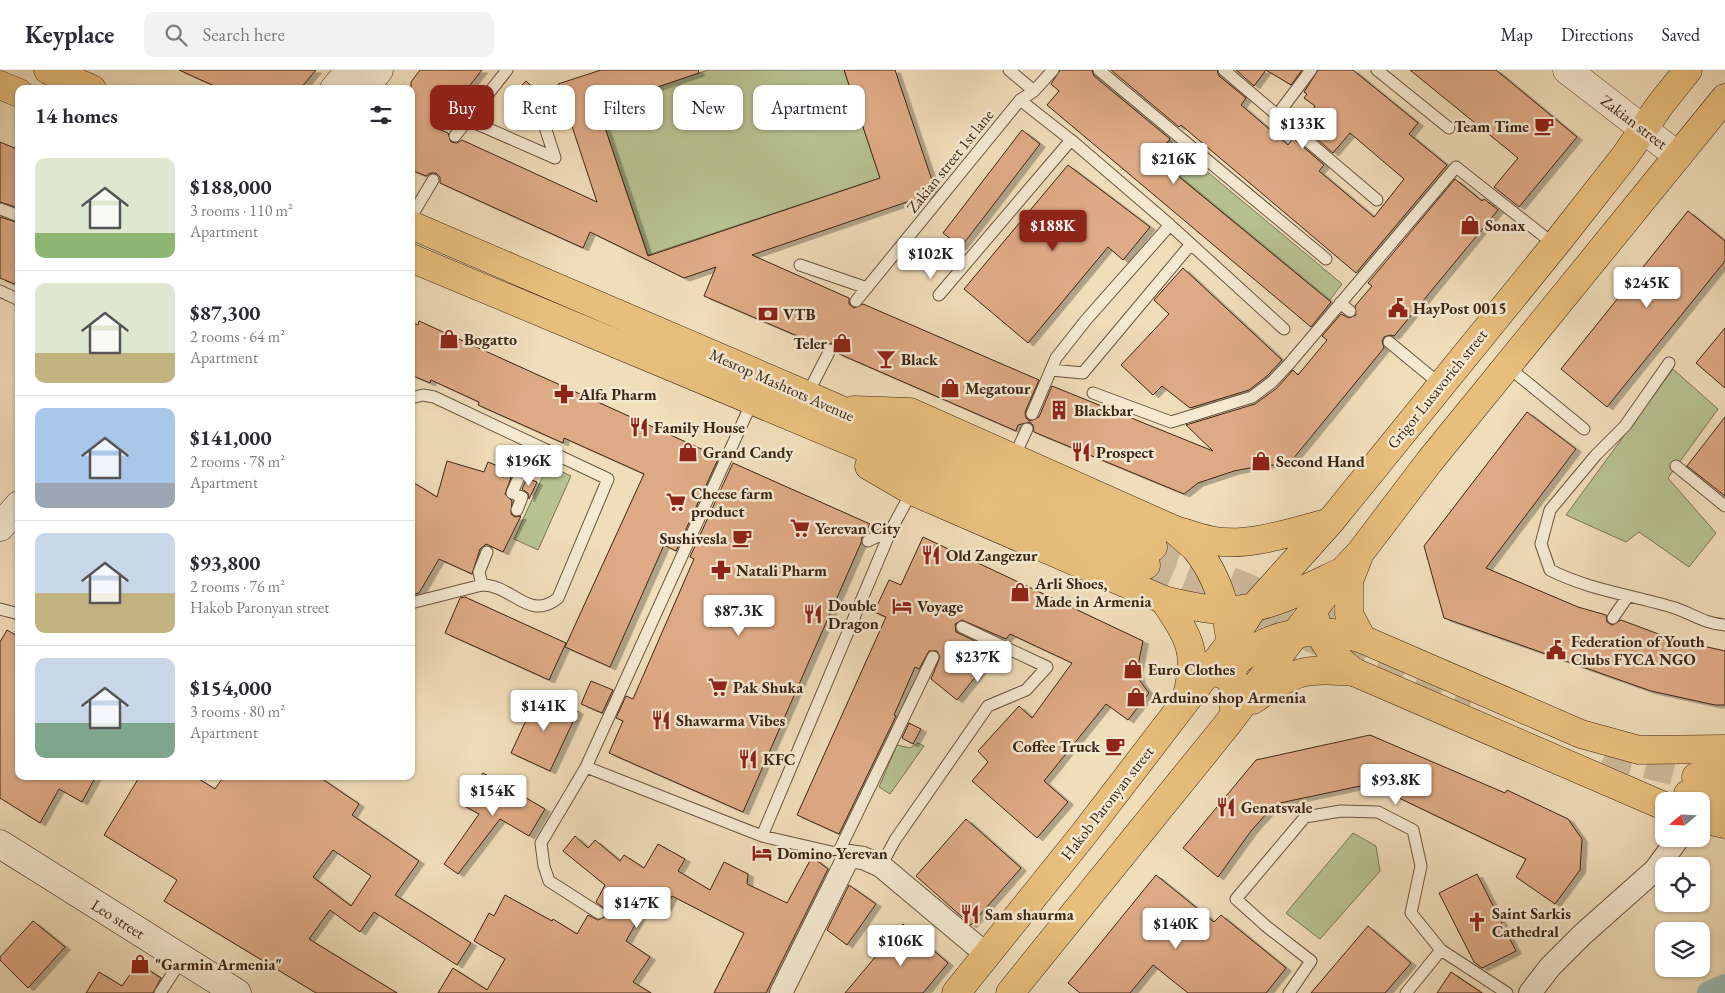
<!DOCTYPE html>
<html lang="en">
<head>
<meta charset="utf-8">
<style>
  body { margin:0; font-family:"EB Garamond",serif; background:#f2f2f3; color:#2b2b33; height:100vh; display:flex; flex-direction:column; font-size:19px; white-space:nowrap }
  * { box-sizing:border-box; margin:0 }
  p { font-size:16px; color:#7c7c81 }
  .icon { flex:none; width:28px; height:28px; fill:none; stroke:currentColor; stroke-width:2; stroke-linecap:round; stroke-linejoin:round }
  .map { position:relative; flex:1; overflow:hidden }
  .drawer { position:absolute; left:15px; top:15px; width:400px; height:695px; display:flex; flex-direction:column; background:#fff; border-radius:10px; box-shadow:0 1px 4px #0004 }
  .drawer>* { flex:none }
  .banner { position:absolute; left:430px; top:15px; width:475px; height:45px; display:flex; gap:10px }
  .needle { width:32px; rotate:251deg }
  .controls { position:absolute; left:1655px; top:722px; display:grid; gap:10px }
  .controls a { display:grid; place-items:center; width:55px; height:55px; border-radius:10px; background:#fff; box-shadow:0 1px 4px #0004; font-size:25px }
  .price { position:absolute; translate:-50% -42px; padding:0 11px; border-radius:5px; background:#fff; color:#222; font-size:16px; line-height:32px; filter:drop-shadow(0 1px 2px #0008) }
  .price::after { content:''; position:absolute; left:50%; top:30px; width:15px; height:11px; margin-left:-8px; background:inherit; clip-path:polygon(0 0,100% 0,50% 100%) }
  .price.active { background:#8f2418; color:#fff }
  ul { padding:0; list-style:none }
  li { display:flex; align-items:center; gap:15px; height:125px; padding:0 20px }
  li+li { border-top:1px solid #e1e1e2 }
  li span { display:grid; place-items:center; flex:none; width:140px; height:100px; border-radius:10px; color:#555 }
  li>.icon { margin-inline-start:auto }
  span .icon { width:60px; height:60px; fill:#fffc; stroke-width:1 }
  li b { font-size:21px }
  h2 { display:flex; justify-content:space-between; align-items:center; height:60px; padding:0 20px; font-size:21px }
  .pill { padding:0 18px; border-radius:10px; background:#fff; box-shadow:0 1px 4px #0004; font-size:18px; line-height:45px }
  .pill.active { background:#8f2418; color:#fff }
  header { display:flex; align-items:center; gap:30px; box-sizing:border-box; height:70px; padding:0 25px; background:#fff; border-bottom:1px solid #e1e1e2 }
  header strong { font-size:24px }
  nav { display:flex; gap:28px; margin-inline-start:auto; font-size:18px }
  .search { width:350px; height:45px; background:#f2f2f3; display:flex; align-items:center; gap:12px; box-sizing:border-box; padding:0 18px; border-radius:10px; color:#7c7c81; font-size:19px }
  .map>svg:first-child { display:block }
</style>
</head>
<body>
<header>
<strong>Keyplace</strong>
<div class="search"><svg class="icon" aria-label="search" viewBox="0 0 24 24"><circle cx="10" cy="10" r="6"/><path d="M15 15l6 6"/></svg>Search here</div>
<nav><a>Map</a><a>Directions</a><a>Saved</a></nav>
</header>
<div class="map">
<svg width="1725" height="923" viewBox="0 0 1725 923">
  <defs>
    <filter id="shadow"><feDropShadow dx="5.5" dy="3" stdDeviation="0" flood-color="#0004"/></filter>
  </defs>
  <rect width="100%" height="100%" fill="#f0ddb9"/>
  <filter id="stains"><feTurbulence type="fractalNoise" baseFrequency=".004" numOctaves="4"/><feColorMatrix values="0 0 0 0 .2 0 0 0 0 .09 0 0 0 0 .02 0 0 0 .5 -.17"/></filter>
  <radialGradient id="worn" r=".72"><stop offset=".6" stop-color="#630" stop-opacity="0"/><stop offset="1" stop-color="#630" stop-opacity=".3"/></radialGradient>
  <path fill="#b7c291" stroke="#7a7453" d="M708 0H844L880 108 648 185 598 37Z
    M1169 70 1342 214 1329 231 1155 87Z
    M1673 299 1718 339 1668 408 1716 463 1689 497 1639 462 1626 472 1566 445Z
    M548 395 571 406 538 480 514 469Z
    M918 673 924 676 890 724 879 717 897 675 910 678Z
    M1353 763 1376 776 1380 801 1320 869 1286 843Z"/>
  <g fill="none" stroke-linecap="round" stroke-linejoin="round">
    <path stroke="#9bbab6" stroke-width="24" d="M1709 923 1725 916"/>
  </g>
  <path fill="#deaa85" stroke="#3d2515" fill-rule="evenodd" filter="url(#shadow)" d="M179 0H316L300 19H221Z
    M420 0H482L436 58 448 63 451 72 457 73 462 70 597 132 558 14 601 0H698L699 3 598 37 648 186 880 108 844 0H895L936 122 752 185 849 228V234L854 238 863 234 1039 310 1025 342 1026 348 1030 351 1039 347 1052 316 1213 381 1186 355 1255 334 1277 318 1293 300 1298 305 1327 270 1322 266 1341 244 1349 248 1356 245 1355 236 1372 216 1368 213 1455 109 1482 131 1484 129 1498 140 1394 266 1390 265 1384 267 1382 271 1384 278 1288 395H1266L1234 401 1198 413 1184 424 1034 362 1033 355 1030 352 1018 355 1016 361 837 283 836 276 833 273 826 274 823 277 704 226 716 197 684 208 590 162 583 178 440 113V107L436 103H430L426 106 411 100V12Z
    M1060 0H1092L1094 6 1170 69 1155 87 1331 232 1311 257 1047 35 1059 21 1051 14Z
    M1111 0H1217L1219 6 1246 28 1241 35 1288 75 1293 68 1324 95 1319 101 1374 147 1404 109 1350 63 1333 83 1302 56 1315 36 1304 28 1307 24 1304 22 1318 0H1353L1418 53 1409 64 1447 95 1356 203 1181 55 1179 57Z
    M1236 0H1266L1254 16Z
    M1266 0H1302L1291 15Z
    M1410 0H1496L1577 67 1519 137 1494 117 1518 88Z
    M526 11 539 24 520 43 508 30Z
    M1022 60 1040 74 961 177 943 163Z
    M0 72 19 80V138L0 132Z
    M1068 95 1150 157 1123 190 1108 177 1028 273 964 219Z
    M1688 141 1725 171V191L1607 337 1561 299Z
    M0 147 19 153V216L0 208Z
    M1183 198 1282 290 1267 306 1249 320 1190 338 1162 316 1153 325 1121 295 1169 244 1154 230Z
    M419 251 719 387 676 481 664 475 610 597 565 577 644 404 564 368 563 373 478 335 479 332 431 310 430 313 411 305V252L418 255Z
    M1725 258V318L1696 293Z
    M1527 342 1576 379 1486 498 1578 537 1606 545 1607 552 1612 555 1621 550 1672 569 1725 581V635H1715L1651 621 1444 548 1424 476Z
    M1725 347V426L1687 396Z
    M447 391 484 402 488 392 513 402 505 424 512 431 511 444 515 447 521 446 503 482 486 474 480 479 472 504 439 489 419 523 411 525V411L437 427Z
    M733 393 870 454 862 467 861 473 743 742 609 683 623 651 616 648 626 626 633 629 694 489 690 487Z
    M527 408 537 412 529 429 528 423 522 419Z
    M923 467 1143 571 1137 600 1140 611 1149 623 1128 650 1106 634 1044 711 1068 732 1037 768 972 711 988 692 978 681 1019 636 1032 648 1072 593 1010 564 1006 569 962 550 955 554 956 562 996 581 957 630 931 609 940 587 937 581H929L919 599 915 597 894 645 896 646 839 764 797 745 886 547 874 542 889 510 901 515Z
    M465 527 566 573 549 610 445 563 460 528Z
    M7 560 19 567V706H96L82 732 59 719 40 753 0 728V572Z
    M591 611 613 620 602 643 581 634Z
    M539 622 578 641 550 701 511 683Z
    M909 653 921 659 913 674 902 668Z
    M1370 665 1505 723 1507 720 1568 749 1582 769 1580 800 1555 834 1516 807 1526 789 1370 714 1275 734 1251 761 1218 807 1183 778 1256 690Z
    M483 703 545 739 529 766 500 749 458 804 444 794 479 744 464 736Z
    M140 706H194L215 719 224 706H318L359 734 352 745 419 791 395 825 471 873 457 895 374 842 360 862 330 840 309 869 397 923H316L164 831 177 810 104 765ZM333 780 371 806 351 836 313 807Z
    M966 749 1021 798 971 855 916 806Z
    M575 766 588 778 595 770 620 791 624 785 644 798 658 774 685 789 678 801 710 820 724 792 748 804 747 814 787 833 812 787 828 799 766 923H714L744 863 672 826 665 839 649 830 626 871 650 887 633 912 651 923H438L453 898 487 920 505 889 474 871 489 843 494 846 505 825 552 851 553 849 577 864 588 845 598 850 605 847V839L596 832 605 815 563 781Z
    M1477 804 1516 881 1482 898 1474 892 1439 823Z
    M1156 805 1214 852 1221 845 1286 898 1266 923H1188L1153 895 1130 923H1080L1068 913Z
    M849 815 876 834 847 875 827 860Z
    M33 851 65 877 28 918 0 890V887Z
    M903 854 948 893 923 923H845Z
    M1368 856 1411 893 1385 923H1311Z
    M138 893 161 908 153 923H86L99 902 122 916Z
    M1451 902 1482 923H1437Z"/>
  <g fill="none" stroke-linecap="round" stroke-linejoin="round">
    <path stroke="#ccb898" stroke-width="28" stroke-dasharray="28 14" stroke-linecap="butt" d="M1153 477 1331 554
      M1146 495 1469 638
      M1607 680 1629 690 1696 707"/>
    <defs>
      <path id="service" d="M1009 0 1034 21
        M1099 0 1326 189
        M1224 0 1377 130
        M1377 0 1449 58
        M1020 30 1071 70 1170 155 1086 250 1056 288 1032 344
        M1278 44 1311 0
        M468 50 555 88 546 60
        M455 66 507 0
        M0 139 19 146
        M411 147 433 110
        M1170 155 1284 259
        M800 195 867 218
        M0 221 19 230
        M939 225 1071 70
        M856 231 1020 30 1034 21 1053 0
        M1340 233 1350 241
        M1389 272 1441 315
        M1669 293 1625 356 1596 385 1550 440 1541 474 1550 500C1589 520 1633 525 1675 538 1692 544 1706 554 1725 555
        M1507 296 1584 359
        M1051 300 1083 303 1191 174
        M1093 323 1171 352 1252 327 1272 312 1289 294 1456 97 1555 175
        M807 325 830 280
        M411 328 423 325 434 327 608 409 558 528C529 552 513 515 482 515L411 533
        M752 332 586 697 762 766 849 786
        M1014 387 1027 359
        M1676 396 1725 436
        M517 440 522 427 512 423 533 375
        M868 471 891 460
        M482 515 479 502 487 482
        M0 539 19 544
        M1613 548 1628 526
        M586 697 541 773 544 796 549 811 599 843
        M762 766 891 460 912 421
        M838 783 933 587
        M881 796 895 770 988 636 1026 620 1047 597 962 557
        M160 923 182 889
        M1289 923 1311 891 1266 856 1236 829 1305 747 1341 741 1378 742 1413 760 1421 796 1411 843 1441 880 1507 923
        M1406 923 1441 880"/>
      <path id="minor" d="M781 923 849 786 863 788 881 796 987 885
        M1530 923 1550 897 1583 864 1655 800 1678 769"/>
      <path id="tertiary" d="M1567 0 1678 86"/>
      <path id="secondary" d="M334 19 350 0
        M364 19 379 0
        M0 457 19 435
        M0 774 237 923"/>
      <path id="primary" d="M1175 460C1181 466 1189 472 1195 478 1234 524 1232 588 1234 644
        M1177 461C1190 464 1202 469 1215 471 1248 477 1297 461 1330 452
        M1358 488 1349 511V544L1362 569
        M1164 530C1184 535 1205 540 1225 540 1265 541 1305 519 1339 503
        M1164 530C1188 567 1199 580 1187 625
        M1315 548C1321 573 1334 587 1354 602
        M1221 604C1232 597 1241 587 1252 580 1284 559 1327 558 1362 569
        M1253 630C1294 601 1304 597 1354 602
        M956 923 1083 765 1231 572 1253 538 1330 452 1555 175 1625 86 1660 35 1688 0
        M1010 923 1226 656 1342 502 1360 483 1429 392 1725 28"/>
      <path id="trunk" d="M48 0 92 19
        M0 15 19 23
        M411 155 807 325 1153 477
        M411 188 1146 495
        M854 340 910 342 1175 460
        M869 396 912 421 1164 530
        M1362 569 1581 664 1639 680 1725 679
        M1354 602 1664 736
        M1696 707H1725
        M1688 724 1725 730
        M1701 749 1725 754"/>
    </defs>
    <use href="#service" stroke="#6a533e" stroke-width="13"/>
    <use href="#minor" stroke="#6a533e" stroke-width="24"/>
    <use href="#tertiary" stroke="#6a533e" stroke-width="29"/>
    <use href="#secondary" stroke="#3d2515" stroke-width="29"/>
    <use href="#primary" stroke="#3d2515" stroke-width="29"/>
    <use href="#trunk" stroke="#3d2515" stroke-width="29"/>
    <use href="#service" stroke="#f5e9d2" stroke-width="11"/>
    <use href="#minor" stroke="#f5e9d2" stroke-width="22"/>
    <use href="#tertiary" stroke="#f5e9d2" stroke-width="28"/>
    <use href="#secondary" stroke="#f5e9d2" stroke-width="28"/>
    <use href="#primary" stroke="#e8be7c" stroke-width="28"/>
    <use href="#trunk" stroke="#e8be7c" stroke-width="28"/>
  </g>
  <defs>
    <symbol id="cafe-bare" viewBox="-9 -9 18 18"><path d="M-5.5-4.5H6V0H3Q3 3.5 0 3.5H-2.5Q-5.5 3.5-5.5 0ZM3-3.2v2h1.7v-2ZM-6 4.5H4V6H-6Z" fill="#8f2418" stroke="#f5e9d2" stroke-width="2.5" paint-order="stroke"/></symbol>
    <symbol id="shop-bare" viewBox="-9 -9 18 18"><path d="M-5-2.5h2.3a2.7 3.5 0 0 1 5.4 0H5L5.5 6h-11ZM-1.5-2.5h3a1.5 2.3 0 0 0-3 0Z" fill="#8f2418" stroke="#f5e9d2" stroke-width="2.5" paint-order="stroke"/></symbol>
    <symbol id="civic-bare" viewBox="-9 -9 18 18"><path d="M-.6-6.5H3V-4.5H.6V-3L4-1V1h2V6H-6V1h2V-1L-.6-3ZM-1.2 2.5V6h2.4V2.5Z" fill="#8f2418" stroke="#f5e9d2" stroke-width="2.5" paint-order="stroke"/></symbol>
    <symbol id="bank-bare" viewBox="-9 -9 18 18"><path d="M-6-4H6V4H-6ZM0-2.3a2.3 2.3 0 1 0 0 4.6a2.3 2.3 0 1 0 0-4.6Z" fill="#8f2418" stroke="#f5e9d2" stroke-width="2.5" paint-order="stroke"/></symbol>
    <symbol id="bar-bare" viewBox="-9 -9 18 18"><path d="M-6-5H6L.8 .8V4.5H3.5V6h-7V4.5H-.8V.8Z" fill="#8f2418" stroke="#f5e9d2" stroke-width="2.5" paint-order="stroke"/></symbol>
    <symbol id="pharmacy-bare" viewBox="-9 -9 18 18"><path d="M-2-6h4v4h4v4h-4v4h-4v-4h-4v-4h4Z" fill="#8f2418" stroke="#f5e9d2" stroke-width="2.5" paint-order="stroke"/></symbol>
    <symbol id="building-bare" viewBox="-9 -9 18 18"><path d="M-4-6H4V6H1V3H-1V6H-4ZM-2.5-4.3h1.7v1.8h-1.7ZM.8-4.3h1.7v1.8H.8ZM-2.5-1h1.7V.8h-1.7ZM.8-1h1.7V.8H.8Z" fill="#8f2418" stroke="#f5e9d2" stroke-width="2.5" paint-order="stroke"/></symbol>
    <symbol id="restaurant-bare" viewBox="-9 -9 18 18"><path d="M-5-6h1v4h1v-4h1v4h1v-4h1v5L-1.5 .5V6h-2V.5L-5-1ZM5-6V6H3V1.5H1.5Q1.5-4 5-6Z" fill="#8f2418" stroke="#f5e9d2" stroke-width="2.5" paint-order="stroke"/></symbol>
    <symbol id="supermarket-bare" viewBox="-9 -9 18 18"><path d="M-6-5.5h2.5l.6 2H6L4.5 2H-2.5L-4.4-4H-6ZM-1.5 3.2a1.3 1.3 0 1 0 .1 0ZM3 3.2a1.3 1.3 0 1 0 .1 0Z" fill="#8f2418" stroke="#f5e9d2" stroke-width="2.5" paint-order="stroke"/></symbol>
    <symbol id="hotel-bare" viewBox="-9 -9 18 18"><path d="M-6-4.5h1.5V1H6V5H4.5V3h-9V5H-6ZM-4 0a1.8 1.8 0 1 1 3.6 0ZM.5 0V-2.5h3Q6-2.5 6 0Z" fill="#8f2418" stroke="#f5e9d2" stroke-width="2.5" paint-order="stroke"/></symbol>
    <symbol id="church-bare" viewBox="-9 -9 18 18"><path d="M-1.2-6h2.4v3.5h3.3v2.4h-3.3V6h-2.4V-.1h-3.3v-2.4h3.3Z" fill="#8f2418" stroke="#f5e9d2" stroke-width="2.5" paint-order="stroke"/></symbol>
  </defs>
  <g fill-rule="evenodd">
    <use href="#cafe-bare" x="1530" y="42" width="28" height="28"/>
    <use href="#shop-bare" x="1456" y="141" width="28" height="28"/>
    <use href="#civic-bare" x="1384" y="224" width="28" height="28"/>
    <use href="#bank-bare" x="754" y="230" width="28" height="28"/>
    <use href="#shop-bare" x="435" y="255" width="28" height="28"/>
    <use href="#shop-bare" x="828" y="259" width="28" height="28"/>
    <use href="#bar-bare" x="872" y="275" width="28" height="28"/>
    <use href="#shop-bare" x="936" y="304" width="28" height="28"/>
    <use href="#pharmacy-bare" x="550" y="310" width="28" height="28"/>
    <use href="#building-bare" x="1045" y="326" width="28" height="28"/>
    <use href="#restaurant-bare" x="625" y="343" width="28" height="28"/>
    <use href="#shop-bare" x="674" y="368" width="28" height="28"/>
    <use href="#restaurant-bare" x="1067" y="368" width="28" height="28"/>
    <use href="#shop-bare" x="1247" y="377" width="28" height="28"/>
    <use href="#supermarket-bare" x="662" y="418" width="28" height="28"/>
    <use href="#supermarket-bare" x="786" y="444" width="28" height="28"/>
    <use href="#cafe-bare" x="728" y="454" width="28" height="28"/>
    <use href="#restaurant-bare" x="917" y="471" width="28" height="28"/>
    <use href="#pharmacy-bare" x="707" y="486" width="28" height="28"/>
    <use href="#shop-bare" x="1006" y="508" width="28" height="28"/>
    <use href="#hotel-bare" x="888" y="522" width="28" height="28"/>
    <use href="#restaurant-bare" x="799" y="530" width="28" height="28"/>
    <use href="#civic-bare" x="1542" y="566" width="28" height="28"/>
    <use href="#shop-bare" x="1119" y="585" width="28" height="28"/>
    <use href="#supermarket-bare" x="704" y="603" width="28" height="28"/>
    <use href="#shop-bare" x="1122" y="613" width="28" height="28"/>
    <use href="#restaurant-bare" x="647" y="636" width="28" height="28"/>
    <use href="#cafe-bare" x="1101" y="662" width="28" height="28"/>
    <use href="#restaurant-bare" x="734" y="675" width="28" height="28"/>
    <use href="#restaurant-bare" x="1212" y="723" width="28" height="28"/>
    <use href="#hotel-bare" x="748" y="769" width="28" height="28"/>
    <use href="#restaurant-bare" x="956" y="830" width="28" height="28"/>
    <use href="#church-bare" x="1463" y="838" width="28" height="28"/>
    <use href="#shop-bare" x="126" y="880" width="28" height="28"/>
  </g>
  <g text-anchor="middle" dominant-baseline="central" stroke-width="5" stroke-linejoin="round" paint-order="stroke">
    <g font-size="16" fill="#3d2515" stroke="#f5e9d2">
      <text transform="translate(1634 52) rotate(37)">Zakian street</text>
      <text transform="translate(950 91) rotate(-51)">Zakian street 1st lane</text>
      <text transform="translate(782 315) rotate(24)">Mesrop Mashtots Avenue</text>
      <text transform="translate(1437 319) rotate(-51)">Grigor Lusavorich street</text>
      <text transform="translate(1107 733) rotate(-52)">Hakob Paronyan street</text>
      <text transform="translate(118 849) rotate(32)">Leo street</text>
    </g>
    <g font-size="16" font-weight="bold" fill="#3d2515" stroke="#f5e9d2" text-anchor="start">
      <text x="1529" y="56" text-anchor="end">Team Time</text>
      <text x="1485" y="155">Sonax</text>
      <text x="1413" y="238">HayPost 0015</text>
      <text x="783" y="244">VTB</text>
      <text x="464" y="269">Bogatto</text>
      <text x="827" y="273" text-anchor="end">Teler</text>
      <text x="901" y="289">Black</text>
      <text x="965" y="318">Megatour</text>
      <text x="579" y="324">Alfa Pharm</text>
      <text x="1074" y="340">Blackbar</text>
      <text x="654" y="357">Family House</text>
      <text x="703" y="382">Grand Candy</text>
      <text x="1096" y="382">Prospect</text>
      <text x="1276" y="391">Second Hand</text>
      <text x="691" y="423">Cheese farm<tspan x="691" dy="18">product</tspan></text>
      <text x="815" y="458">Yerevan City</text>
      <text x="727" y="468" text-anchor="end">Sushivesla</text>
      <text x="946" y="485">Old Zangezur</text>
      <text x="736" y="500">Natali Pharm</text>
      <text x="1035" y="513">Arli Shoes,<tspan x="1035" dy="18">Made in Armenia</tspan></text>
      <text x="828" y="535">Double<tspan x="828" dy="18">Dragon</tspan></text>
      <text x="917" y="536">Voyage</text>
      <text x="1571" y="571">Federation of Youth<tspan x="1571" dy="18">Clubs FYCA NGO</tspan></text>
      <text x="1148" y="599">Euro Clothes</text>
      <text x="733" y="617">Pak Shuka</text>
      <text x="1151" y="627">Arduino shop Armenia</text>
      <text x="676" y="650">Shawarma Vibes</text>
      <text x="1100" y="676" text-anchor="end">Coffee Truck</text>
      <text x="763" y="689">KFC</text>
      <text x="1241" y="737">Genatsvale</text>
      <text x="777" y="783">Domino-Yerevan</text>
      <text x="1492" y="843">Saint Sarkis<tspan x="1492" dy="18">Cathedral</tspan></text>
      <text x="985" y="844">Sam shaurma</text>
      <text x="155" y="894">"Garmin Armenia"</text>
    </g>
  </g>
  <rect width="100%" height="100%" filter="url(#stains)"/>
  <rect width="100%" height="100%" fill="url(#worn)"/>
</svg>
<div class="controls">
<a><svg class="needle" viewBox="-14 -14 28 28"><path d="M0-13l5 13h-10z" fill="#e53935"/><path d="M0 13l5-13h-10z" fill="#7c7c81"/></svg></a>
<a><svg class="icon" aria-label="locate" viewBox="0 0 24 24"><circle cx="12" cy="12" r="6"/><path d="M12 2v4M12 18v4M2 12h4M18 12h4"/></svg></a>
<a><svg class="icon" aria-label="layers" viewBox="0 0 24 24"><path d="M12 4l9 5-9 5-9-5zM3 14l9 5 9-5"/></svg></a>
</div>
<b class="price" style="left:1303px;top:80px">$133K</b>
<b class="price" style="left:1174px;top:115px">$216K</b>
<b class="price active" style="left:1053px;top:182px">$188K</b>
<b class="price" style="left:931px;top:210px">$102K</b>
<b class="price" style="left:1647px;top:239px">$245K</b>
<b class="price" style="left:529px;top:417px">$196K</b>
<b class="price" style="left:739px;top:567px">$87.3K</b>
<b class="price" style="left:978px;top:613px">$237K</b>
<b class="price" style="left:544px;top:662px">$141K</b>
<b class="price" style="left:1396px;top:736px">$93.8K</b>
<b class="price" style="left:493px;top:747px">$154K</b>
<b class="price" style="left:637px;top:859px">$147K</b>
<b class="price" style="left:1176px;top:880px">$140K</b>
<b class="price" style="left:901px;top:897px">$106K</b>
<div class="banner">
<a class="pill active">Buy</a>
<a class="pill">Rent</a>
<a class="pill">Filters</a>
<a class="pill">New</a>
<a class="pill">Apartment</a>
</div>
<section class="drawer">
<h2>14 homes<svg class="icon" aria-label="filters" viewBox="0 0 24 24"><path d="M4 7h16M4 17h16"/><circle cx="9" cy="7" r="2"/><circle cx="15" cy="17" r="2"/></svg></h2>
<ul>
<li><span style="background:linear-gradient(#dfe7d0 75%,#8fb573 0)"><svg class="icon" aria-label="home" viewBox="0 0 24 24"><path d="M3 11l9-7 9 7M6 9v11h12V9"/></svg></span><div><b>$188,000</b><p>3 rooms · 110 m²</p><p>Apartment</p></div></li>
<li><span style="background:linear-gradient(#dfe7d0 70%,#c2b280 0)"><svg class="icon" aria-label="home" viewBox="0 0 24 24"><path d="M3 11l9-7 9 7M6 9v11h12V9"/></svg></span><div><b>$87,300</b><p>2 rooms · 64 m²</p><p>Apartment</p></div></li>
<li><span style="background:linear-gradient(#a9c7e8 75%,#9aa5b1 0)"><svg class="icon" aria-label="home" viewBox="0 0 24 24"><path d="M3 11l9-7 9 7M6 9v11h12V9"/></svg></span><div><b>$141,000</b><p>2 rooms · 78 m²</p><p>Apartment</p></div></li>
<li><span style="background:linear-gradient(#c9d6e8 60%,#c2b280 0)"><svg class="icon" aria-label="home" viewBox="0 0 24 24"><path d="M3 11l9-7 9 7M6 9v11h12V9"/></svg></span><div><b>$93,800</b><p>2 rooms · 76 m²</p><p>Hakob Paronyan street</p></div></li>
<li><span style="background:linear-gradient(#c9d6e8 65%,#7fa58c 0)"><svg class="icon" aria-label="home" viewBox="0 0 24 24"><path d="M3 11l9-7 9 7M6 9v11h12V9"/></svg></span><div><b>$154,000</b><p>3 rooms · 80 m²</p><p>Apartment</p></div></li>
</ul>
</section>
</div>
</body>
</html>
